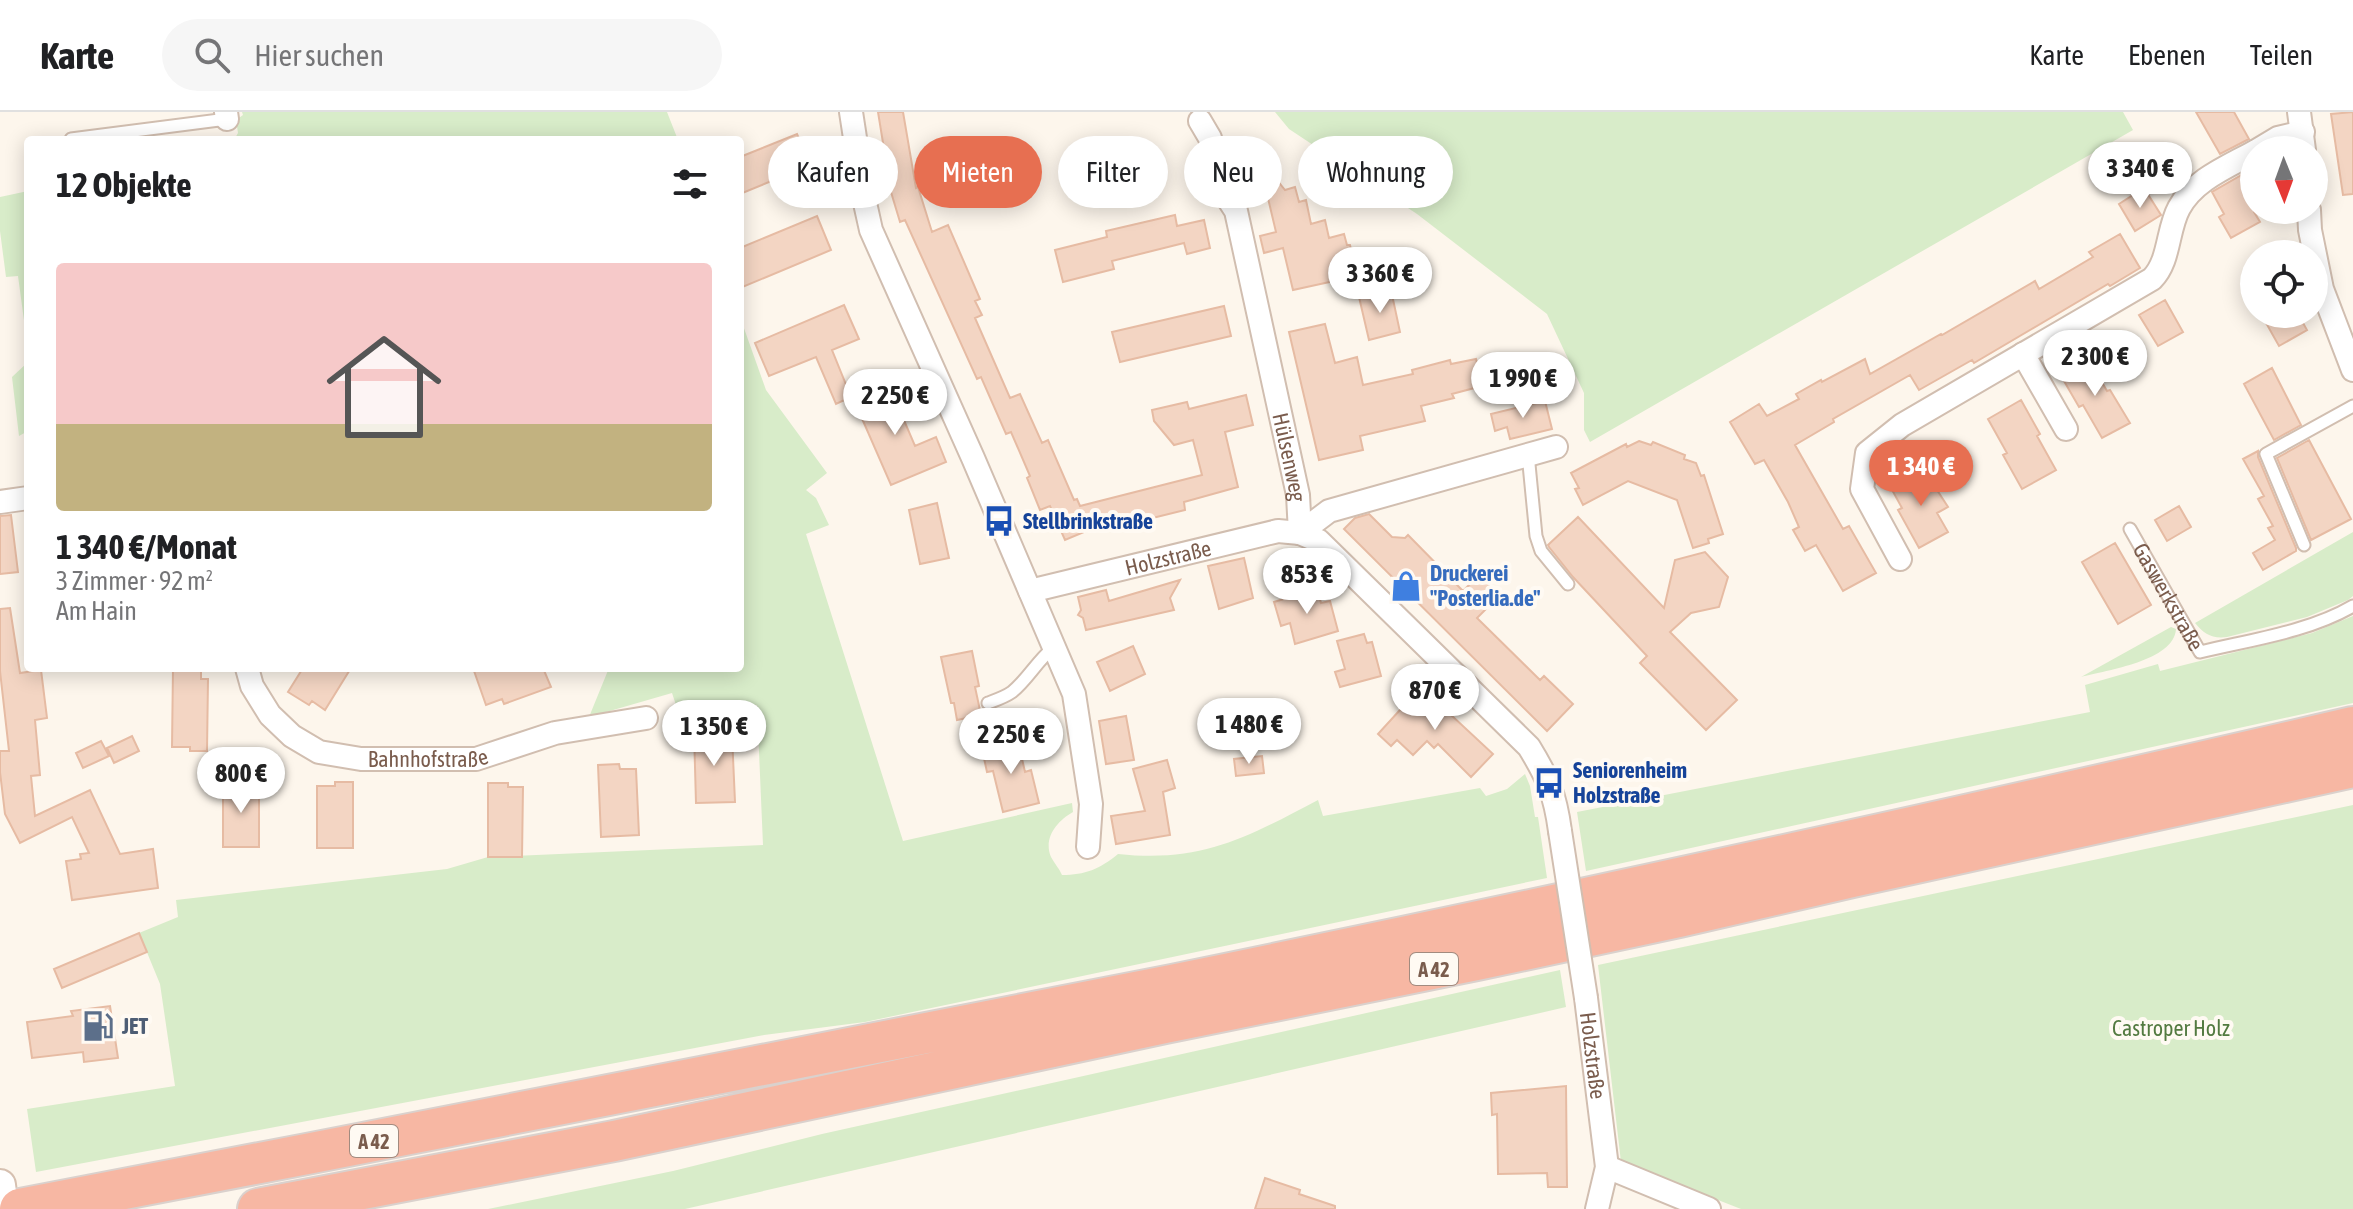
<!DOCTYPE html>
<html lang="de">
<head>
<meta charset="utf-8">
<style>
  body { margin:0; font-family:"Asap Condensed",sans-serif; background:#f6f6f6; color:#202124; height:100vh; display:flex; flex-direction:column; font-size:30px; white-space:nowrap }
  * { box-sizing:border-box; margin:0 }
  p { font-size:26px; color:#757577 }
  .icon { flex:none; width:44px; height:44px; fill:none; stroke:currentColor; stroke-width:2; stroke-linecap:round; stroke-linejoin:round }
  .map { position:relative; flex:1; overflow:hidden }
  .drawer { position:absolute; left:24px; top:24px; width:720px; height:536px; display:flex; flex-direction:column; background:#fff; border-radius:8px; box-shadow:0 4px 20px #0003 }
  .drawer>* { flex:none }
  .guide { position:absolute; left:768px; top:24px; width:760px; height:72px; display:flex; gap:16px }
  .needle { width:52px; rotate:179deg }
  .tools { position:absolute; left:2240px; top:24px; display:grid; gap:16px }
  .tools a { display:grid; place-items:center; width:88px; height:88px; border-radius:50%; background:#fff; box-shadow:0 4px 20px #0003; font-size:40px }
  .price { position:absolute; translate:-50% -68px; padding:0 18px; border-radius:28px; background:#fff; color:#222; font-size:26px; line-height:52px; filter:drop-shadow(0 2px 4px #0008) }
  .price::after { content:''; position:absolute; left:50%; top:48px; width:24px; height:18px; margin-left:-12px; background:inherit; clip-path:polygon(0 0,100% 0,50% 100%) }
  .price.selected { background:#e76f51; color:#fff }
  ul { padding:0; list-style:none }
  li { display:grid; align-content:center; gap:16px; height:424px; padding:0 32px }
  li+li { border-top:2px solid #e0e0e0 }
  li span { display:grid; place-items:center; height:248px; border-radius:8px; color:#555 }
  li>.icon { margin-inline-start:auto }
  span .icon { width:144px; height:144px; fill:#fffc; stroke-width:1 }
  li b { font-size:34px }
  h2 { display:flex; justify-content:space-between; align-items:center; height:96px; padding:0 32px; font-size:34px }
  .chip { padding:0 28px; border-radius:36px; background:#fff; box-shadow:0 4px 20px #0003; font-size:28px; line-height:72px }
  .chip.selected { background:#e76f51; color:#fff }
  header { display:flex; align-items:center; gap:48px; box-sizing:border-box; height:112px; padding:0 40px; background:#fff; border-bottom:2px solid #e0e0e0 }
  header strong { font-size:38px }
  nav { display:flex; gap:44px; margin-inline-start:auto; font-size:28px }
  .search { width:560px; height:72px; background:#f6f6f6; display:flex; align-items:center; gap:20px; box-sizing:border-box; padding:0 28px; border-radius:44px; color:#757577; font-size:30px }
  .map>svg:first-child { display:block }
</style>
</head>
<body>
<header>
<strong>Karte</strong>
<div class="search"><svg class="icon" aria-label="search" viewBox="0 0 24 24"><circle cx="10" cy="10" r="6"/><path d="M15 15l6 6"/></svg>Hier suchen</div>
<nav><a>Karte</a><a>Ebenen</a><a>Teilen</a></nav>
</header>
<div class="map">
<svg width="2353" height="1097" viewBox="0 0 2353 1097">
  <rect width="100%" height="100%" fill="#fdf6ec"/>
  <path fill="#d8ecc9" d="M242 0H667L678 28H234L238 21 236 8 243 3Z
    M1275 0H2123L2133 18 1590 330 1584 318V281L1547 202 1417 102 1289 17Z
    M28 79V238L18 164 6 165 0 119V85Z
    M740 205 766 278 827 361 806 378 816 386 829 413 806 422 903 729 1072 691 1073 700C1057 709 1043 726 1051 745 1054 751 1059 756 1062 763 1085 763 1100 757 1118 742 1202 751 1246 726 1318 688L1323 704 1480 676 1486 684 1507 677 1525 662 1530 674 1535 705H1538L1547 766 865 910 764 923 36 1060 27 997 175 974 160 872 139 821 178 805 176 788 447 757 488 745 763 733 757 593 677 596 672 581 589 605 609 556H740Z
    M28 250V319L19 324 12 265Z
    M2353 420V484L2348 488 2307 505 2227 525C2212 527 2204 522 2195 511Z
    M2353 504V591L1586 759 1577 700 2090 600 2085 573 2158 552 2160 559 2312 521Z
    M2171 515 2176 517C2174 549 2107 558 2081 565Z
    M2353 693V1097H1741L1621 1050 1598 853Z
    M1560 858 1566 895 685 1097H488L673 1059 822 1022Z"/>
  <path fill="#f3d5c3" stroke="#e6bba3" stroke-width="2" d="M878 0H903L916 76 918 75 932 120 948 113 980 187 975 189 982 203 975 206 1010 286 1020 282 1042 331 1048 328 1074 388 1077 387 1080 394 1202 363 1193 328 1174 333 1154 309 1152 298 1187 290 1189 297 1246 283 1253 313 1225 320 1238 375 1184 390 1185 398 1104 418 1103 412 1065 428 1050 394 1040 398 1027 366 1030 364 1011 320 1006 322 981 265 977 267 905 108 900 110 891 80Z
    M2196 0H2234L2249 27 2220 42Z
    M2353 0V82L2343 83 2331 2Z
    M797 22 810 53 740 82V45Z
    M2252 57 2254 100 2260 110 2231 126 2219 105 2224 102 2212 80Z
    M1277 68 1285 78 1295 75 1299 90 1306 88 1311 112 1325 108 1329 126 1344 122 1347 133H1350L1357 164 1293 178 1283 136 1264 141 1260 124 1276 120 1267 82 1274 80Z
    M2144 76 2161 103 2135 119 2119 92Z
    M1175 103 1177 114 1204 108 1210 136 1187 142 1184 131 1112 149 1114 157 1063 170 1055 138 1107 125 1106 119Z
    M817 104 831 138 740 176V136Z
    M2120 122 2140 156 2110 174 2108 172 1974 251 1972 248 1919 278 1910 263 1833 307 1834 310 1795 333 1843 417 1849 414 1876 461 1843 479 1816 433 1805 439 1793 418 1799 415 1788 390 1764 348 1755 352 1730 310 1759 292 1767 304 1799 287 1796 282 1821 268 1822 270 1865 247 1870 262 1941 222 1942 223 2035 169 2039 177 2093 145 2089 140Z
    M1391 178 1400 220 1369 228 1359 185Z
    M2165 188 2183 220 2158 234 2139 203Z
    M844 193 859 227 832 238 851 285 836 292 816 245 769 264 755 231Z
    M1224 194 1231 224 1120 250 1112 220Z
    M2261 202H2298L2307 218 2279 234Z
    M1325 212 1335 251 1357 245 1363 273 1413 262 1412 258 1450 248 1451 252 1476 247 1482 274 1452 282 1454 286 1421 294 1425 309 1360 324 1363 338 1319 348 1289 220Z
    M2088 246 2107 279 2110 278 2130 311 2102 326 2083 293 2079 295 2060 262Z
    M2272 256 2301 313 2274 328 2244 272Z
    M888 271 915 334 936 325 946 350 891 373 853 286Z
    M2021 288 2040 322 2037 324 2056 358 2022 377 2003 343 2007 341 1988 307Z
    M1545 289 1552 317 1510 327 1507 315 1495 319 1491 302Z
    M2309 328 2351 407 2311 428 2277 346Z
    M1639 329 1651 333 1653 330 1685 343 1684 347 1696 351 1701 364 1704 363 1723 422 1708 427 1709 431 1693 436 1677 388 1628 369 1583 393 1575 377 1579 376 1571 361 1626 332 1627 335Z
    M2258 339V345L2296 436V439L2263 458 2253 441 2275 428 2268 416 2273 414 2258 387 2264 384 2243 347Z
    M1924 358 1948 395 1937 401 1948 420 1919 436 1898 398 1902 396 1891 376Z
    M937 391 949 446 920 452 909 398Z
    M2179 394 2191 415 2167 429 2155 408Z
    M1369 402 1392 425 1405 426 1408 423 1463 479 1479 463 1499 484 1477 506 1540 568 1544 564 1573 592 1547 619 1344 417 1355 406Z
    M11 403 18 460 0 462V404Z
    M1578 405 1664 496 1675 448 1705 440 1728 465 1719 495 1691 501 1670 520 1737 588 1706 618 1640 551 1647 544 1573 465 1549 435 1548 433Z
    M2115 431 2151 493 2118 512 2082 450Z
    M1244 446 1253 486 1219 497 1208 454Z
    M1180 468 1170 486 1174 498 1086 518 1083 506 1078 503 1081 498 1078 485 1106 478 1109 489Z
    M1317 477 1321 491 1330 489 1338 519 1295 532 1290 511 1281 514 1274 490Z
    M10 496 20 561 41 558 47 606 35 608 40 663 31 664 35 704 90 678 120 742 153 737 158 776 72 788 66 749 81 747 80 742 89 741 72 705 20 731 5 702 0 660V639H9L0 559V497Z
    M1364 522 1367 531 1372 530 1381 564 1340 575 1335 560 1345 557 1337 529Z
    M1133 534 1145 562 1110 579 1097 550Z
    M972 539 979 574 975 575 981 603 957 608 954 591H951L941 545Z
    M173 556H201V567H208L207 639H190V635H172Z
    M303 556H351L325 598 312 589 309 593 288 580Z
    M473 556H543L551 575 504 592 502 587 486 593Z
    M1421 575 1493 642 1471 665 1438 632 1434 636 1427 629 1413 643 1397 628 1391 634 1378 622Z
    M1126 604 1134 648 1106 652 1099 609Z
    M694 619H715V624L732 623 735 690 696 691Z
    M132 624 139 639 114 651 107 636Z
    M101 629 109 644 83 656 76 641Z
    M1018 629 1025 660 1031 658 1039 691 1003 700 993 659 987 660 982 637Z
    M1262 644 1264 661 1236 664 1234 647Z
    M1167 648 1175 676 1163 680 1170 723 1116 732 1111 704 1145 699 1133 657Z
    M619 652 620 657H636L639 723 601 725 598 653Z
    M241 669H259V735H223V673H241Z
    M335 670H353V736H317V674H335Z
    M488 671H508V675H523L522 745H488Z
    M139 821 147 840 62 876 54 857Z
    M110 894 118 946 84 950 83 940 32 946 27 910 73 904 71 899Z
    M1566 974 1567 1075H1548L1547 1061 1498 1062 1497 1002 1492 1003 1491 981Z
    M1265 1066 1300 1078 1299 1082 1335 1094V1097H1255Z"/>
  <g fill="none" stroke-linecap="round" stroke-linejoin="round">
    <defs>
      <g id="service">
        <path d="M71 27 227 7"/>
        <path d="M1528 342 1536 424 1541 439 1568 472"/>
        <path id="s1" d="M2130 417 2200 540C2249 528 2309 520 2353 494"/>
        <path d="M2304 433 2266 342 2353 294"/>
        <path d="M988 591C996 588 1005 585 1012 580 1028 567 1037 549 1053 536"/>
      </g>
      <g id="minor">
        <path d="M226 0 227 7"/>
        <path d="M851 0 865 91 871 118 973 346 1074 582 1091 692 1088 735"/>
        <path d="M2299 0 2304 38"/>
        <path id="s2" d="M1200 9 1210 26 1223 79 1236 99 1298 383 1300 421"/>
        <path d="M2258 38 2278 26 2303 20"/>
        <path d="M2309 98 2310 118 2322 177 2353 258"/>
        <path d="M2023 242 2066 317"/>
        <path d="M0 390 28 386"/>
        <path d="M1300 421 1329 399 1556 335"/>
        <path d="M1900 447 1862 377 1867 341 1902 313 2152 167C2170 149 2167 118 2179 96 2194 68 2227 55 2254 40"/>
        <path id="s3" d="M1030 479 1278 419 1300 421 1319 429 1529 635C1548 666 1555 682 1560 719"/>
        <path id="s4" d="M247 556 252 574 270 603 292 624 319 640 361 647H476L555 621 646 606"/>
        <path id="s5" d="M1586 886 1607 1055 1597 1097"/>
        <path d="M1607 1055 1709 1097"/>
      </g>
      <path id="secondary" d="M0 1073 3 1097"/>
      <path id="motorway" d="M20 1097C404 1023 788 951 1172 873 1567 792 1960 706 2353 615
        M258 1097 614 1029 1165 911 1477 848 1679 805 1852 765 2353 655"/>
    </defs>
    <use href="#service" stroke="#d1beb0" stroke-width="15"/>
    <use href="#minor" stroke="#d1beb0" stroke-width="26"/>
    <use href="#secondary" stroke="#d6c0b0" stroke-width="34"/>
    <use href="#motorway" stroke="#dad1cd" stroke-width="44"/>
    <use href="#service" stroke="#fff" stroke-width="11"/>
    <use href="#minor" stroke="#fff" stroke-width="22"/>
    <use href="#secondary" stroke="#fff" stroke-width="30"/>
    <use href="#motorway" stroke="#f7b7a3" stroke-width="40"/>
    <defs>
      <path id="minor-bridge" d="M1560 719 1586 886"/>
    </defs>
    <use href="#minor-bridge" stroke="#d1beb0" stroke-width="26" stroke-linecap="butt"/>
    <use href="#minor-bridge" stroke="#fff" stroke-width="22"/>
  </g>
  <defs>
    <symbol id="bus-bare" viewBox="-9 -9 18 18"><path d="M-5-6H5V4H4V6H2V4H-2V6H-4V4H-5ZM-3.5-4V0h7V-4ZM-3.5 1.2v1.5H-2V1.2ZM2 1.2v1.5H3.5V1.2Z" fill="#1a4fb4" stroke="#fffaf3" stroke-width="2.5" paint-order="stroke"/></symbol>
    <symbol id="shop-bare" viewBox="-9 -9 18 18"><path d="M-5-2.5h2.3a2.7 3.5 0 0 1 5.4 0H5L5.5 6h-11ZM-1.5-2.5h3a1.5 2.3 0 0 0-3 0Z" fill="#3f7fe0" stroke="#fffaf3" stroke-width="2.5" paint-order="stroke"/></symbol>
    <symbol id="fuel-bare" viewBox="-9 -9 18 18"><path d="M-5.5-6h7V0h2V4h1.3V-2.5L3-4.5l.8-.8L6-3V5H2.5V1h-1V6h-7ZM-4.2-4.7v3.2H.2V-4.7Z" fill="#5c6f8a" stroke="#fffaf3" stroke-width="2.5" paint-order="stroke"/></symbol>
  </defs>
  <g fill-rule="evenodd">
    <use href="#bus-bare" x="977" y="387" width="44" height="44"/>
    <use href="#shop-bare" x="1384" y="452" width="44" height="44"/>
    <use href="#bus-bare" x="1527" y="649" width="44" height="44"/>
    <use href="#fuel-bare" x="76" y="892" width="44" height="44"/>
  </g>
  <g text-anchor="middle" dominant-baseline="central" stroke-width="8" stroke-linejoin="round" paint-order="stroke">
    <g fill="#fffaf3" stroke="#a28b7f" stroke-width="2">
      <rect x="1410" y="841" width="48" height="32" rx="6"/>
      <rect x="350" y="1013" width="48" height="32" rx="6"/>
    </g>
    <g font-size="20" font-weight="bold" fill="#7a5c4d">
      <text x="1434" y="857">A 42</text>
      <text x="374" y="1029">A 42</text>
    </g>
    <g font-size="22" fill="#7a5c4d" stroke="#fffaf3">
      <text stroke="none"><textPath href="#s2" startOffset="350">Hülsenweg</textPath></text>
      <text stroke="none"><textPath href="#s3" startOffset="142">Holzstraße</textPath></text>
      <text stroke="none"><textPath href="#s1" startOffset="78">Gaswerkstraße</textPath></text>
      <text stroke="none"><textPath href="#s4" startOffset="224">Bahnhofstraße</textPath></text>
      <text stroke="none"><textPath href="#s5" startOffset="58">Holzstraße</textPath></text>
    </g>
    <g font-size="22" font-weight="bold" fill="#164399" stroke="#fffaf3" text-anchor="start">
      <text x="1023" y="409">Stellbrinkstraße</text>
      <text x="1573" y="658">Seniorenheim<tspan x="1573" dy="25">Holzstraße</tspan></text>
    </g>
    <g font-size="22" font-weight="bold" fill="#366cbe" stroke="#fffaf3" text-anchor="start">
      <text x="1430" y="461">Druckerei<tspan x="1430" dy="25">"Posterlia.de"</tspan></text>
    </g>
    <g font-size="22" font-weight="bold" fill="#4e5e75" stroke="#fffaf3" text-anchor="start">
      <text x="122" y="914">JET</text>
    </g>
    <g font-size="22" fill="#537a41" stroke="#fffaf3">
      <text x="2171" y="916">Castroper Holz</text>
    </g>
  </g>
</svg>
<div class="tools">
<a><svg class="needle" viewBox="-14 -14 28 28"><path d="M0-13l5 13h-10z" fill="#e53935"/><path d="M0 13l5-13h-10z" fill="#757577"/></svg></a>
<a><svg class="icon" aria-label="locate" viewBox="0 0 24 24"><circle cx="12" cy="12" r="6"/><path d="M12 2v4M12 18v4M2 12h4M18 12h4"/></svg></a>
</div>
<b class="price" style="left:2140px;top:98px">3 340 €</b>
<b class="price" style="left:1380px;top:203px">3 360 €</b>
<b class="price" style="left:2095px;top:286px">2 300 €</b>
<b class="price" style="left:1523px;top:308px">1 990 €</b>
<b class="price" style="left:895px;top:325px">2 250 €</b>
<b class="price selected" style="left:1921px;top:396px">1 340 €</b>
<b class="price" style="left:1307px;top:504px">853 €</b>
<b class="price" style="left:1435px;top:620px">870 €</b>
<b class="price" style="left:1249px;top:654px">1 480 €</b>
<b class="price" style="left:714px;top:656px">1 350 €</b>
<b class="price" style="left:1011px;top:664px">2 250 €</b>
<b class="price" style="left:241px;top:703px">800 €</b>
<div class="guide">
<a class="chip">Kaufen</a>
<a class="chip selected">Mieten</a>
<a class="chip">Filter</a>
<a class="chip">Neu</a>
<a class="chip">Wohnung</a>
</div>
<section class="drawer">
<h2>12 Objekte<svg class="icon" aria-label="filters" viewBox="0 0 24 24"><path d="M4 7h16M4 17h16"/><circle cx="9" cy="7" r="2"/><circle cx="15" cy="17" r="2"/></svg></h2>
<ul>
<li><span style="background:linear-gradient(#f6c9c9 65%,#c2b280 0)"><svg class="icon" aria-label="home" viewBox="0 0 24 24"><path d="M3 11l9-7 9 7M6 9v11h12V9"/></svg></span><div><b>1 340 €/Monat</b><p>3 Zimmer · 92 m²</p><p>Am Hain</p></div></li>
</ul>
</section>
</div>
</body>
</html>
